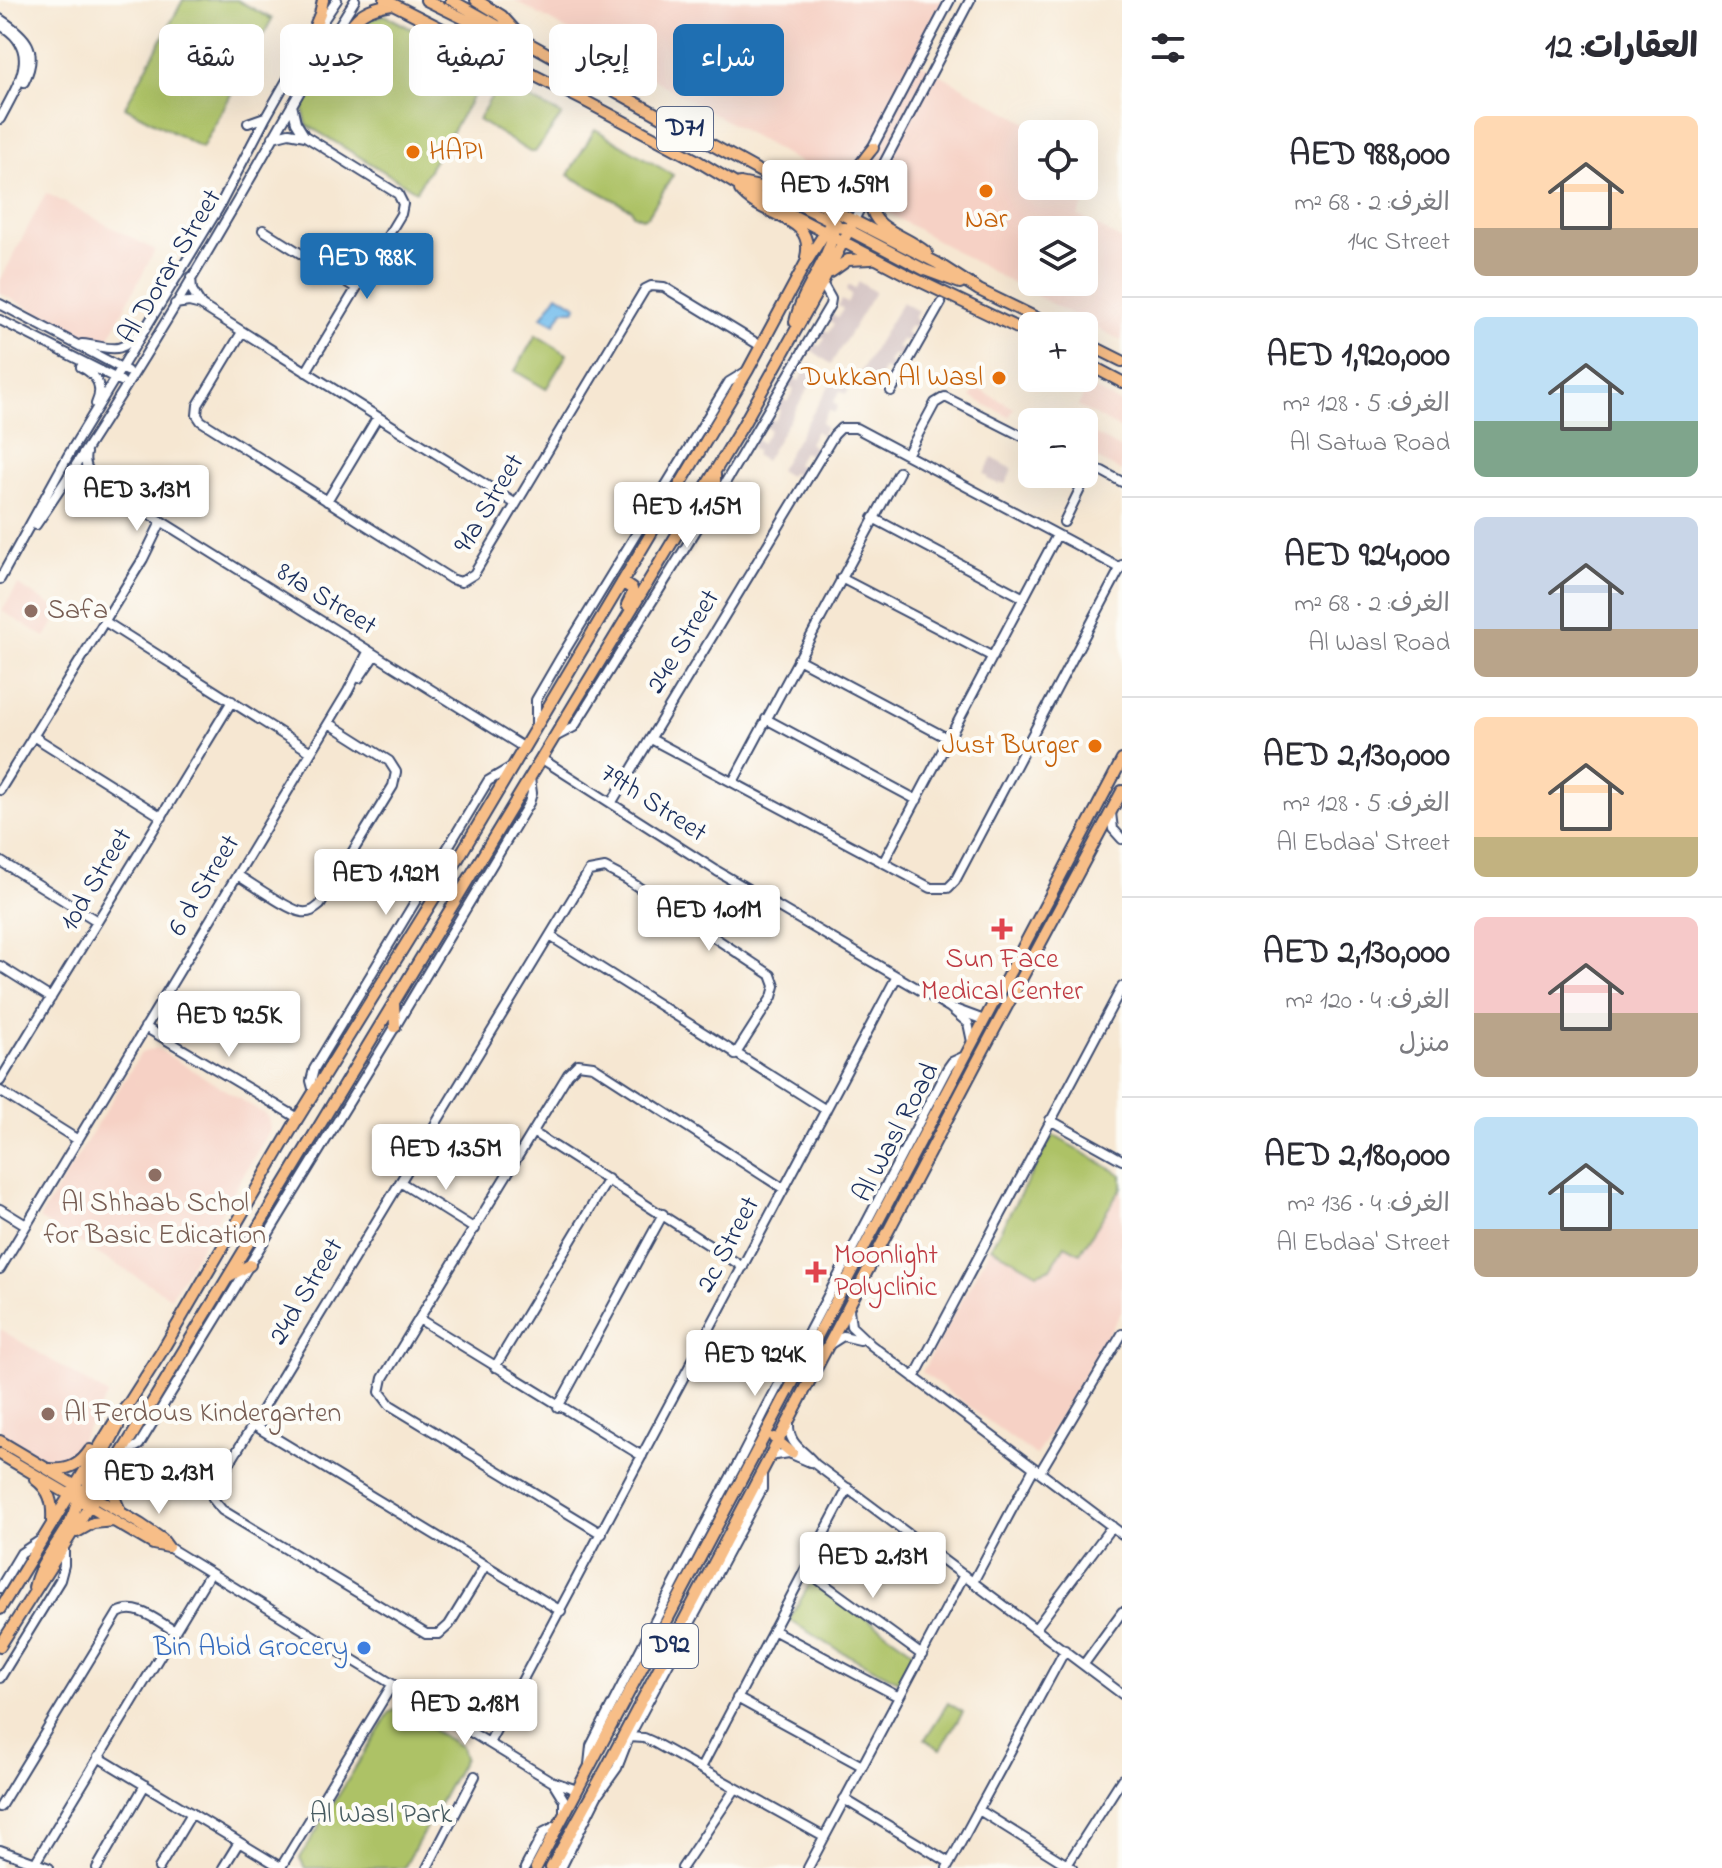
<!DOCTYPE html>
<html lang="ar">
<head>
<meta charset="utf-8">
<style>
  body { margin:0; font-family:"Indie Flower","Playpen Sans Arabic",sans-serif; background:#f2f2f3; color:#2b2b33; direction:rtl; height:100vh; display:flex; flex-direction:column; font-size:30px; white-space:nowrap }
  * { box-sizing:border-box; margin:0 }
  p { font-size:26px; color:#7c7c81 }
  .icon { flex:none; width:44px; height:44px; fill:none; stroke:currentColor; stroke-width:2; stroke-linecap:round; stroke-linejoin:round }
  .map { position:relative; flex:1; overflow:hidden; direction:ltr }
  .side { display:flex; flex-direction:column; background:#fff; width:600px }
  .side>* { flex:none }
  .guide { position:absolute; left:24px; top:24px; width:760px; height:72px; direction:rtl; display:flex; gap:16px }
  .buttons { position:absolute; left:1018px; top:120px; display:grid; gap:16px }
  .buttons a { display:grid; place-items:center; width:80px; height:80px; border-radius:12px; background:#fff; box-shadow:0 8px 32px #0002; font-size:40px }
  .price { position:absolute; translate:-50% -68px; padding:0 18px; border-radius:8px; background:#fff; color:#222; font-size:26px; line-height:52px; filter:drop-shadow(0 2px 4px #0008) }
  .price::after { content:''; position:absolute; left:50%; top:48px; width:24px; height:18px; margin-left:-12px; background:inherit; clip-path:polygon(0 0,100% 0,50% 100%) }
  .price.selected { background:#1f6fb2; color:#fff }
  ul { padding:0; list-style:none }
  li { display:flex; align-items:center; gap:24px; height:200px; padding:0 24px }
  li+li { border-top:2px solid #e1e1e2 }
  li span { display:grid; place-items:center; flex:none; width:224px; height:160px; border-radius:12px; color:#555 }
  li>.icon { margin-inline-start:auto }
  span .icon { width:96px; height:96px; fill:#fffc; stroke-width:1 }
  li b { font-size:34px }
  h2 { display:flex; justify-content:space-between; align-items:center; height:96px; padding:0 24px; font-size:34px }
  .chip { padding:0 28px; border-radius:12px; background:#fff; box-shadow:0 8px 32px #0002; font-size:28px; line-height:72px }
  .chip.selected { background:#1f6fb2; color:#fff }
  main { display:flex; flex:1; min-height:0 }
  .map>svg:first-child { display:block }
</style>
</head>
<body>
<main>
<section class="side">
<h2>العقارات: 12<svg class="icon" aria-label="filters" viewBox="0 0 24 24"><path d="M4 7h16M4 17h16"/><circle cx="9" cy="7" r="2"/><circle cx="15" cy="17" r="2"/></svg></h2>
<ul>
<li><span style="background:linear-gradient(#ffd9b3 70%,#b9a48a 0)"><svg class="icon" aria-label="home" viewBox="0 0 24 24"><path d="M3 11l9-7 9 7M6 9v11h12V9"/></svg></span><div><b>AED 988,000</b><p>الغرف: 2 · 68 m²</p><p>14c Street</p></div></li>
<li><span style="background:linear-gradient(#bfe0f5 65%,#7fa58c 0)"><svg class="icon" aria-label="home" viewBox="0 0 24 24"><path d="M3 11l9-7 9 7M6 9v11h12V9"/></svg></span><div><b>AED 1,920,000</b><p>الغرف: 5 · 128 m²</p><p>Al Satwa Road</p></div></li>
<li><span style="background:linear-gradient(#c9d6e8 70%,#b9a48a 0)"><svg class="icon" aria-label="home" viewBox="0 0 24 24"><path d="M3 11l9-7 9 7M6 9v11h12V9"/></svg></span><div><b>AED 924,000</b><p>الغرف: 2 · 68 m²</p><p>Al Wasl Road</p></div></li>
<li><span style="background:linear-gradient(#ffd9b3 75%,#c2b280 0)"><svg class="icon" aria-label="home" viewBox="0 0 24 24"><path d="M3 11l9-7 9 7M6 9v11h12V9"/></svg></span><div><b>AED 2,130,000</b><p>الغرف: 5 · 128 m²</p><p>Al Ebdaa' Street</p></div></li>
<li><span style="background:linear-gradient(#f6c9c9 60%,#b9a48a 0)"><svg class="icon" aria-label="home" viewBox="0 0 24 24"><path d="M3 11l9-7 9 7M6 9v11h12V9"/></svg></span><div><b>AED 2,130,000</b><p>الغرف: 4 · 120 m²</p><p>منزل</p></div></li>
<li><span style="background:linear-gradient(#bfe0f5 70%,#b9a48a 0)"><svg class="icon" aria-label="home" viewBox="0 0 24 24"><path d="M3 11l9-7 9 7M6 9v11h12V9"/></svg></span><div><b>AED 2,180,000</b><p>الغرف: 4 · 136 m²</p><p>Al Ebdaa' Street</p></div></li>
</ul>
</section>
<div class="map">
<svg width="1122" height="1868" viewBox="0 0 1122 1868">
  <rect width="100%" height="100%" fill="#fdfcf7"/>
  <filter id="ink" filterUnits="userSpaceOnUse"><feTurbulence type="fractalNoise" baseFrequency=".0125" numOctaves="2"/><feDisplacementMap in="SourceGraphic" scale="16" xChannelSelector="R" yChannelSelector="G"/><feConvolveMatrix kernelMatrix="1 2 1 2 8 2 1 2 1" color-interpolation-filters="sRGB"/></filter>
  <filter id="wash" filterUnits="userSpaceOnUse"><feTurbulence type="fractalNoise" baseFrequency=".006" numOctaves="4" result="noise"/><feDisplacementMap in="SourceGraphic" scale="32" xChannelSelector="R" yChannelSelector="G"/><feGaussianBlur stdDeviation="1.8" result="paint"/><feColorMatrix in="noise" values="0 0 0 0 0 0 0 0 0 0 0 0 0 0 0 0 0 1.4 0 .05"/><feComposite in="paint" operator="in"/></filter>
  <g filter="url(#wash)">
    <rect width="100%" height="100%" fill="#f6e7d2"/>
    <path fill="#f6d1c5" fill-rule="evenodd" d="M514 0H944L914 60 1047 134H1032V186H1084V154L1098 162 1101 168 1078 216 1122 240V341L1003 278ZM1032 230H1084V282H1032Z
      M46 193 155 250 104 347 0 293V281Z
      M1088 386 1122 404V430L1078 406Z
      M976 388 1014 408 1009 417 971 397Z
      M1084 429 1122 449V472L1084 452Z
      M18 585 61 611 45 637 2 611Z
      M156 1048 268 1116 270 1130 171 1297 39 1219 141 1053Z
      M1053 1135 1122 1175V1311L1036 1456 922 1372Z
      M0 1329 108 1395 66 1463 49 1464 0 1433Z"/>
    <path fill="#d1bfbf" d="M859 282 875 292 831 364 810 349 814 343 820 346 825 338 819 335 823 329 829 332 834 324 828 321 832 315 838 318 843 309 838 306 841 300 847 303 852 295 846 291 849 285 855 289Z
      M902 302 918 311 914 318 920 322 917 328 910 325 905 333 912 337 908 342 902 339 897 347 904 351 900 358 893 354 888 362 894 366 891 372 884 368 880 376 886 380 882 386 876 382 874 386 858 376Z
      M803 363 808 366 810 363 820 369 765 461 755 455 757 451 751 447 756 440 762 443 770 430 764 426 769 418 775 421 781 410 776 407 781 398 787 402 794 390 788 386 793 378 799 381 806 370 800 366Z
      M833 379 850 388 846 394 840 391 833 403 838 406 834 413 829 410 821 423 826 427 822 435 816 431 809 443 814 447 810 455 803 452 796 464 802 468 797 475 792 472 789 476 779 470Z
      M992 458 1013 469 1005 484 1000 482 999 484 987 479 988 476 984 474Z"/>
    <path fill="#adc266" stroke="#647862" stroke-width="2" d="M183 0H237L272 19 202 148 125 107Z
      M385 15 489 70 416 191 307 125 303 109 355 22Z
      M499 83 562 115 535 152H530L478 120Z
      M595 129 673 175 648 216 642 218 633 214 631 209 568 175Z
      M536 335 567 354 546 389 515 371Z
      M1053 1135 1122 1175V1187L1080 1253 1065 1245 1051 1268 1037 1273 991 1247Z
      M812 1580 914 1652 898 1681 836 1649 789 1620Z
      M948 1703 963 1712 940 1749 925 1739Z
      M398 1708 461 1747 464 1758 404 1868H305L300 1858 389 1713Z"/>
    <path fill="#74beed" stroke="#4876a6" stroke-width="2" d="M558 294 577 306 574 310H563L555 324 542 317Z"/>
  </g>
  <g filter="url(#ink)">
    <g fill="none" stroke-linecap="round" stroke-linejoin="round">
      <defs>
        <path id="minor" d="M0 19C26 36 40 50 24 82
          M0 25C44 49 17 86 0 119
          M292 105 296 122 304 135
          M248 123 265 117
          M273 137 289 133 305 136 398 194 403 204 401 214 306 372
          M870 152 950 0
          M838 212 864 164
          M854 220 970 0
          M263 230 356 288
          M191 277 192 290 202 306 516 504
          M0 304 127 371
          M175 304 189 302 201 305
          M0 320 121 381
          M242 332 198 405 197 415 201 421 451 579 461 582 474 574 645 289 651 286 664 287 761 346
          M82 344C109 346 119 358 140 331
          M81 367C97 375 104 387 96 404
          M891 391 941 303
          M86 453C82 471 95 478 108 488L523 747
          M907 455 935 403 945 397 1032 441
          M1084 467 1102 471 1122 482
          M327 501 377 418
          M873 518 1024 598
          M1064 522 1085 479 1084 469
          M36 525C104 425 168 320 229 215 271 144 310 70 355 0
          M841 578 993 657
          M0 579 69 454 218 209 266 117 308 43 337 0
          M104 621 311 752
          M798 659 949 739
          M359 678 374 656
          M766 719 917 800
          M536 726V700L561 657 729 382 747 371
          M33 736 162 817
          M555 737 574 727 715 500 830 305 831 299 822 283
          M651 739 931 888H948L955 881 1122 565
          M542 759 717 871 949 1007 968 1023 972 1042
          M733 782 899 472
          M0 790 143 559 161 522
          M612 802 834 435 841 428H856L1120 568
          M1111 813 1113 829 1122 839
          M0 861 97 921
          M883 863 1057 535
          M237 875C251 883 288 910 302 912 310 913 314 910 320 905L393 786 396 772 389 761 329 723
          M550 936 826 1110
          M0 966 51 998
          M957 1010 984 1020
          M145 1027 298 1118
          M0 1081 232 701
          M0 1091 78 1140
          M314 1092 311 1081 314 1069 488 781 510 768
          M1050 1120 1122 1160
          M534 1133 743 1267
          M400 1182 475 1229
          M0 1209 26 1225
          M0 1269 348 691 368 652
          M849 1309 851 1326 871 1345 1122 1534
          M419 1319 642 1456
          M829 1345 843 1336 860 1340
          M495 1367 608 1179
          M914 1378 1122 987
          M558 1407 663 1214
          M789 1423C788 1445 803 1449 815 1464L1122 1694
          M252 1424 561 1611
          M121 1455 139 1445 395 1027 529 803 532 793 530 778
          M770 1456 789 1453 810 1462
          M1040 1472 1122 1334
          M602 1534 390 1405 380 1392 383 1378 568 1074 578 1064 593 1066 784 1189
          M168 1547 551 1781 577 1790
          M485 1566 449 1625 439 1634H426L222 1510 213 1499 214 1489 589 871 605 868 626 879 771 975 775 986 772 997 735 1055
          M805 1570 922 1655
          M973 1582 1034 1468
          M0 1588 21 1553 42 1539
          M1036 1628 1112 1526
          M773 1630 899 1697
          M1084 1664 1122 1612
          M0 1678 60 1580 64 1565V1548
          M737 1698 862 1766
          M629 1737 644 1738 653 1742 824 1837
          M489 1743 896 978
          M98 1757 282 1868
          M589 1765 591 1746C640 1650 689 1553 741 1458 761 1420 778 1381 802 1345L947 1069 952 1062 965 1056
          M701 1768 848 1488
          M553 1782 564 1800V1813
          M844 1799 950 1863
          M0 1807 118 1613C137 1602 158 1622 175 1631
          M979 1810 1072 1868
          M0 1850 49 1868
          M35 1863 210 1573
          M1067 1865 1122 1779
          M281 1867 392 1685
          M97 1868 145 1785
          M159 1868 192 1813
          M223 1868 239 1842
          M427 1868 475 1776
          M525 1868 544 1832 558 1825
          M561 1868 597 1796 617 1768 629 1737 762 1489V1472
          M682 1868 736 1788
          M808 1868 964 1575
          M947 1868 1065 1650"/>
        <path id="major" d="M385 0 585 101 696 160 754 195 907 275 1032 335
          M426 0 485 29 510 37
          M451 0 788 187 937 263 979 290 1053 326
          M476 0 502 16 519 35
          M308 43 320 14 323 0
          M324 52C358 31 345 11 392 4
          M740 183 765 188 836 223
          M793 187C804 187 815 191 825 190 847 188 860 163 873 148
          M870 188C866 233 899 229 927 253
          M740 190C761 218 816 215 806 257
          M826 231 835 227 845 228 925 270 960 283
          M831 272 848 260 871 259
          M795 322C802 289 828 263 834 230
          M1084 342 1122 361
          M1084 362 1122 382
          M715 500V474
          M622 582 632 589V595L627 605
          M394 1002 395 1027
          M231 1275 250 1265
          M774 1438 792 1453
          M0 1441 140 1524 162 1539 168 1547
          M0 1454 153 1544 168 1547
          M50 1469C68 1471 80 1465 90 1450
          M110 1473 112 1492 120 1511
          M35 1479C50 1490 53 1503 52 1521
          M86 1495 88 1483 118 1427
          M77 1532 93 1523 114 1521
          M34 1588C40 1555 78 1526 77 1495
          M0 1609 115 1421 129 1403 162 1351 298 1118 446 879 748 370 805 264 838 212
          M0 1646 95 1497 743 425 822 283 854 220
          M536 1868 1122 760
          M551 1868 609 1763 977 1062 1122 791"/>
      </defs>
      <use href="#minor" stroke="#3c4b6f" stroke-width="12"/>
      <use href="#major" stroke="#3c4b6f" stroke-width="14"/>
      <use href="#minor" stroke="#fff" stroke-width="8"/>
      <use href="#major" stroke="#f7be88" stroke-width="10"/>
    </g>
  </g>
  <g fill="#e8710a" stroke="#fdfcf7" stroke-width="3">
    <circle cx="413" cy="152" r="8"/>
    <circle cx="986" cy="191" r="8"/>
    <circle cx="999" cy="378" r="8"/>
    <circle cx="1095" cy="746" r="8"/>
  </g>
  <g fill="#8d6e63" stroke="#fdfcf7" stroke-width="3">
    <circle cx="31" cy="611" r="8"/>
    <circle cx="155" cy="1175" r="8"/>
    <circle cx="48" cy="1414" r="8"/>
  </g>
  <g fill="#e0444e" stroke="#fdfcf7" stroke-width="3">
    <path d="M998 917h8v8h8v8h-8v8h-8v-8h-8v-8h8z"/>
    <path d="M812 1260h8v8h8v8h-8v8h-8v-8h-8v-8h8z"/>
  </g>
  <circle fill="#3f7fe0" stroke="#fdfcf7" stroke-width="3" cx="364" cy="1648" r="8"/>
  <g text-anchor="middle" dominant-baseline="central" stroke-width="8" stroke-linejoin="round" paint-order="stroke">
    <g fill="#fdfcf7" stroke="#5f6c8c" stroke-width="2">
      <rect x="657" y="107" width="56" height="44" rx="6"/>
      <rect x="642" y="1624" width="56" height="44" rx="6"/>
    </g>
    <g font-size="26" font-weight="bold" fill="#1b2f5e">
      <text x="685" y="129">D71</text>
      <text x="670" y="1646">D92</text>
    </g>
    <g font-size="28" fill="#c56008" stroke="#fdfcf7" text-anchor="end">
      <text x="429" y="152" text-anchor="start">HAPI</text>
      <text x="986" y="220" text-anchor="middle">Nar</text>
      <text x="983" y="378">Dukkan Al Wasl</text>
      <text x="1079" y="746">Just Burger</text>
    </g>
    <g font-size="28" fill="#1b2f5e" stroke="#fdfcf7">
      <text transform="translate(171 267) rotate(-59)">Al Dorar Street</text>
      <text transform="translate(490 504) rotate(-59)">91a Street</text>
      <text transform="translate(326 600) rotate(32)">81a Street</text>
      <text transform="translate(684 642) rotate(-59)">24e Street</text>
      <text transform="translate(653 804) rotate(33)">79th Street</text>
      <text transform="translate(97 880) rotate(-59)">10d Street</text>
      <text transform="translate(205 886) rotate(-59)">6 d Street</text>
      <text transform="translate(897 1133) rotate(-62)">Al Wasl Road</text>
      <text transform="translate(729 1245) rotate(-62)">2c Street</text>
      <text transform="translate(307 1292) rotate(-59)">24d Street</text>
    </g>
    <g font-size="28" fill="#785e54" stroke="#fdfcf7" text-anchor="start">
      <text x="47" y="611">Safa</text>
      <text x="155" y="1204" text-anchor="middle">Al Shhaab Schol<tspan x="155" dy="32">for Basic Edication</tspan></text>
      <text x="64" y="1414">Al Ferdous Kindergarten</text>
    </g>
    <g font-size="28" fill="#be3a42" stroke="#fdfcf7">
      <text x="1002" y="960">Sun Face<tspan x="1002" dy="32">Medical Center</tspan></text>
      <text x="834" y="1256" text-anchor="start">Moonlight<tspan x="834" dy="32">Polyclinic</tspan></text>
    </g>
    <g font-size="28" fill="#366cbe" stroke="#fdfcf7" text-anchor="end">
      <text x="348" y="1648">Bin Abid Grocery</text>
    </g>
    <g font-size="28" fill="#475b60" stroke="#fdfcf7">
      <text x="381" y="1815">Al Wasl Park</text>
    </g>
  </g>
</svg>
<div class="buttons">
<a><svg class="icon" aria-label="locate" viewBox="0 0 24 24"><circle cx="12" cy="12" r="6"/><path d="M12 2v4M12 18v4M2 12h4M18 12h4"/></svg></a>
<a><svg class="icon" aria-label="layers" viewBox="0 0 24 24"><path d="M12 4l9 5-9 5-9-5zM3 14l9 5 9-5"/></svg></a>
<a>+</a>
<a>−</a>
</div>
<b class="price" style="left:835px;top:228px">AED 1.59M</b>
<b class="price selected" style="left:367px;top:301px">AED 988K</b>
<b class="price" style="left:137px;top:533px">AED 3.13M</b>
<b class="price" style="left:687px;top:550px">AED 1.15M</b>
<b class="price" style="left:386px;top:917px">AED 1.92M</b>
<b class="price" style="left:709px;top:953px">AED 1.01M</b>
<b class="price" style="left:229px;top:1059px">AED 925K</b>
<b class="price" style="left:446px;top:1192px">AED 1.35M</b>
<b class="price" style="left:755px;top:1398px">AED 924K</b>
<b class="price" style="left:159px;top:1516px">AED 2.13M</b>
<b class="price" style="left:873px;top:1600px">AED 2.13M</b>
<b class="price" style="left:465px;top:1747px">AED 2.18M</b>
<div class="guide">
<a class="chip selected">شراء</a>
<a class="chip">إيجار</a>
<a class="chip">تصفية</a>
<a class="chip">جديد</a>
<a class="chip">شقة</a>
</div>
</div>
</main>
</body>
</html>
